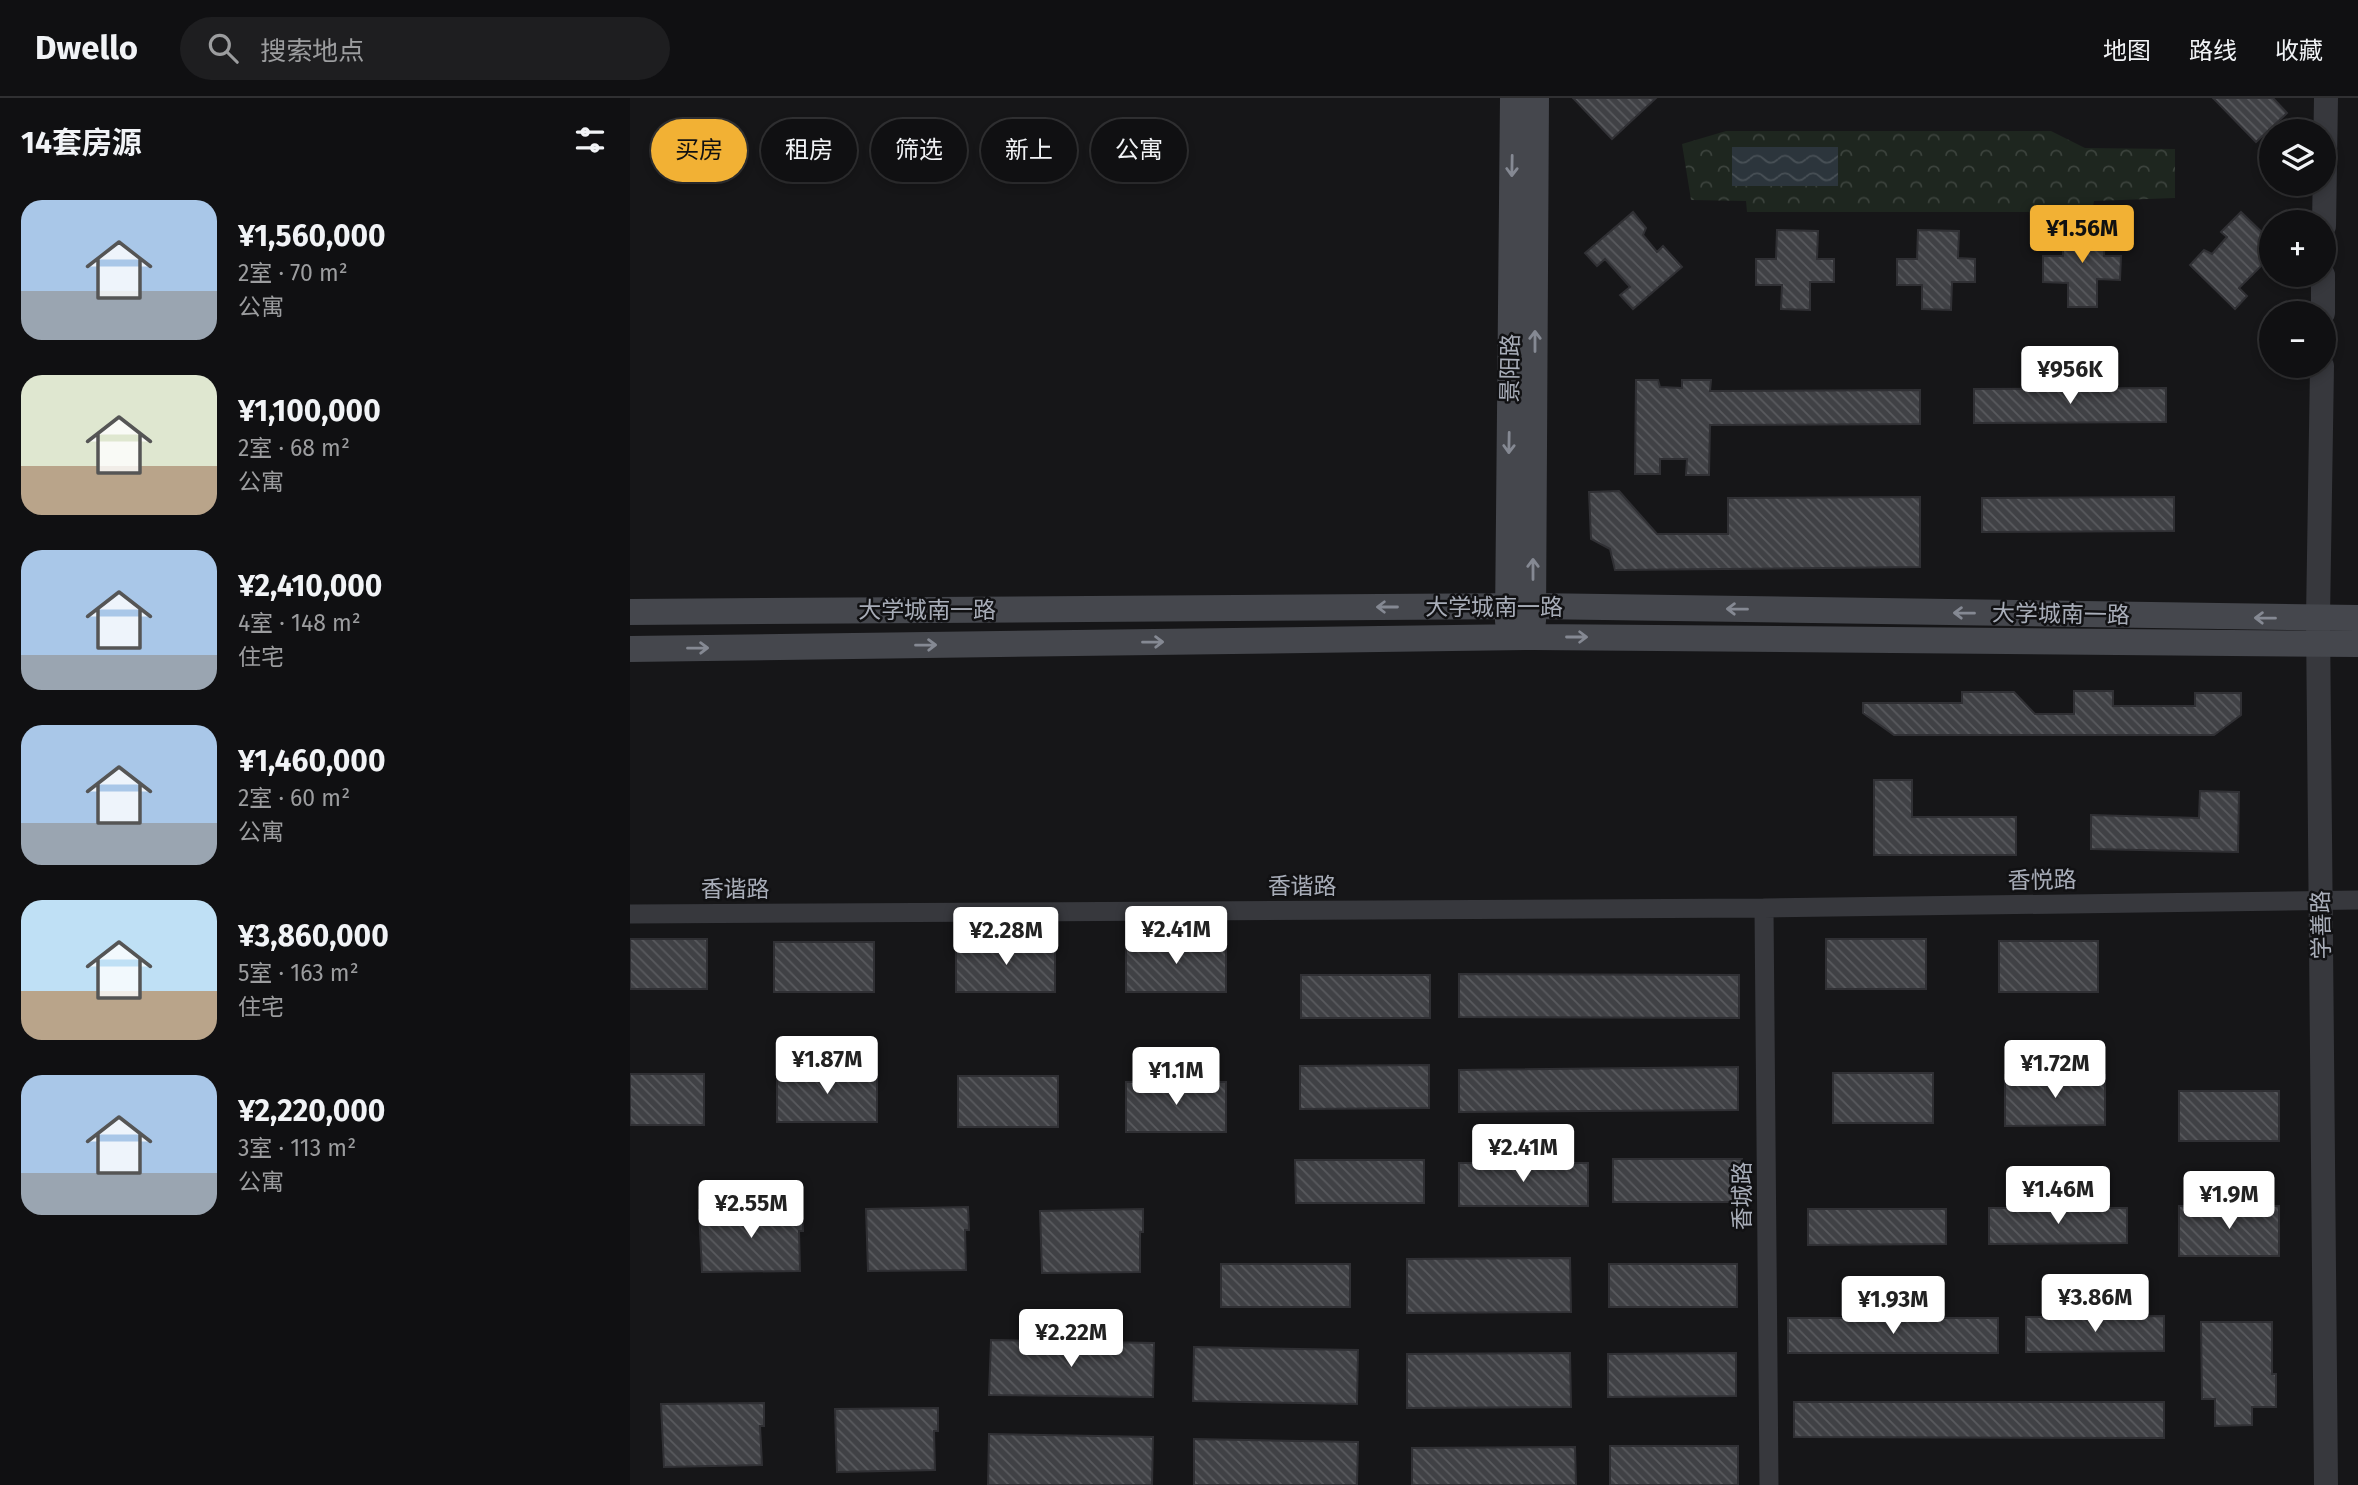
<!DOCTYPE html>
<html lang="zh">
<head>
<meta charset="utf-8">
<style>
  body { margin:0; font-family:"Fira Sans","Noto Sans SC",sans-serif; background:#1e1e20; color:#f1f3f6; height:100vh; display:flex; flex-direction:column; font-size:26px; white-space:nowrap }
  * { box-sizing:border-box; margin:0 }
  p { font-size:23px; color:#9c9d9f }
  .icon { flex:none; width:38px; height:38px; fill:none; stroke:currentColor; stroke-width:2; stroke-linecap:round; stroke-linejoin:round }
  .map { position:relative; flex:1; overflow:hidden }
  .sheet { display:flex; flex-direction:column; background:#101012; width:630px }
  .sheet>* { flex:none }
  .guide { position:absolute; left:21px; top:21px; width:665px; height:63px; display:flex; gap:14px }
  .fabs { position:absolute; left:1629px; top:21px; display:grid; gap:14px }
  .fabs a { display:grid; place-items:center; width:77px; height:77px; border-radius:50%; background:#101012; box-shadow:0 4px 10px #0003,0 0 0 2px #303032; font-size:35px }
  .price { position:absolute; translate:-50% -60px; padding:0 16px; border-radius:7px; background:#fff; color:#222; font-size:23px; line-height:46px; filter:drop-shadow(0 2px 4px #0008) }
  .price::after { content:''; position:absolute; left:50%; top:42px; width:21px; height:16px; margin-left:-10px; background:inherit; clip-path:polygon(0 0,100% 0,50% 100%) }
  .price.active { background:#f2b134; color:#111 }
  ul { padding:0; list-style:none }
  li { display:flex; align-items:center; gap:21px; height:175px; padding:0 21px }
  li span { display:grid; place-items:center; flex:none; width:196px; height:140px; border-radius:21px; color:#555 }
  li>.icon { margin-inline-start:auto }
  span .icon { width:84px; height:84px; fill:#fffc; stroke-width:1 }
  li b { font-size:30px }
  h2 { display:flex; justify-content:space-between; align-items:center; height:84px; padding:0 21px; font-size:30px }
  .tag { padding:0 24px; border-radius:32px; background:#101012; box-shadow:0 4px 10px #0003,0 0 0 2px #303032; font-size:24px; line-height:63px }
  .tag.active { background:#f2b134; color:#111 }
  header { display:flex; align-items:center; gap:42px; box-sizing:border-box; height:98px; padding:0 35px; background:#101012; border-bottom:2px solid #303032 }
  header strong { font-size:33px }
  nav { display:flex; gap:38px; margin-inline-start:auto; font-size:24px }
  .search { width:490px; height:63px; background:#1e1e20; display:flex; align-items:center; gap:18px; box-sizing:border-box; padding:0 24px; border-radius:38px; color:#9c9d9f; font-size:26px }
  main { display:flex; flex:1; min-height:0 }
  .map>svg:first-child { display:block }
</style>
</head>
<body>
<header>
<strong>Dwello</strong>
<div class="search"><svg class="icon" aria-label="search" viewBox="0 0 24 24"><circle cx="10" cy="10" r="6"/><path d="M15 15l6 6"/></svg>搜索地点</div>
<nav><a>地图</a><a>路线</a><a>收藏</a></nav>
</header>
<main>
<section class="sheet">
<h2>14套房源<svg class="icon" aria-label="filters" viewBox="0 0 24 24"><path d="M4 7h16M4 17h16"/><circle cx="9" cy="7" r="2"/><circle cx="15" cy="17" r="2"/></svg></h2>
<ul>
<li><span style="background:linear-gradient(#a9c7e8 65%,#9aa5b1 0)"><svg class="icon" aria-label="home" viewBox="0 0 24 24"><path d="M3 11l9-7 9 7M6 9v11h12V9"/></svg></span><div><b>¥1,560,000</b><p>2室 · 70 m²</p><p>公寓</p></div></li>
<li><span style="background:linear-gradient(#dfe7d0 65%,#b9a48a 0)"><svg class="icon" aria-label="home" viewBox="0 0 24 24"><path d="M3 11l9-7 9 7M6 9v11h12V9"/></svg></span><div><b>¥1,100,000</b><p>2室 · 68 m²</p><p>公寓</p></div></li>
<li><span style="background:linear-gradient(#a9c7e8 75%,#9aa5b1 0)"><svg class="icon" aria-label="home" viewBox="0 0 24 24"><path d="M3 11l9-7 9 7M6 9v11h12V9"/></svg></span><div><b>¥2,410,000</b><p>4室 · 148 m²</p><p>住宅</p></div></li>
<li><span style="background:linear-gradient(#a9c7e8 70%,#9aa5b1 0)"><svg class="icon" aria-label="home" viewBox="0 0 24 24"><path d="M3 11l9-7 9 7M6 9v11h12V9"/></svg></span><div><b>¥1,460,000</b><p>2室 · 60 m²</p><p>公寓</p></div></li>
<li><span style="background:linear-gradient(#bfe0f5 65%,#b9a48a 0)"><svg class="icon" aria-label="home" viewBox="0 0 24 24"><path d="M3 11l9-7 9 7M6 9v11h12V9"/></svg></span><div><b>¥3,860,000</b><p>5室 · 163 m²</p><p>住宅</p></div></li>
<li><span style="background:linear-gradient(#a9c7e8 70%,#9aa5b1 0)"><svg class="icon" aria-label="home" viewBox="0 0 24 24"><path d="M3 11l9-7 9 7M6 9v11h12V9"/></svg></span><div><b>¥2,220,000</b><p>3室 · 113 m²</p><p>公寓</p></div></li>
</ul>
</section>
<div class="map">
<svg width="1728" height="1387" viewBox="0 0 1728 1387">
  <defs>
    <pattern id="forest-crowns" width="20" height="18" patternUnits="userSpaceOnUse" patternTransform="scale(1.75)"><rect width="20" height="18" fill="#1e261f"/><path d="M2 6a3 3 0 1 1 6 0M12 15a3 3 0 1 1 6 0" fill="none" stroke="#3c433d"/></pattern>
    <pattern id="water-waves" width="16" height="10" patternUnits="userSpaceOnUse" patternTransform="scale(1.75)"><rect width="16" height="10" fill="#2c353c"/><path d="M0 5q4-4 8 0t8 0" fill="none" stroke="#485056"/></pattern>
    <pattern id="building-back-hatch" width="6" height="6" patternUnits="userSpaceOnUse" patternTransform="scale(1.75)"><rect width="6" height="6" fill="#404145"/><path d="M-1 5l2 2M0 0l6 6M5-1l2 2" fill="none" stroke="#595a5e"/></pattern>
  </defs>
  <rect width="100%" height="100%" fill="#161618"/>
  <path fill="url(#forest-crowns)" d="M1096 33H1421L1455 50 1545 51V100L1464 103 1462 114H1117L1116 103 1061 102 1052 46Z"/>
  <path fill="url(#water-waves)" d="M1102 49H1208V88H1102Z"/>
  <path fill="url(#building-back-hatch)" stroke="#303034" stroke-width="2" d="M943 0H1026L982 41Z
    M1583 0H1643L1657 15 1626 44Z
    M1003 114 1016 130 1013 137 1027 154 1033 148 1052 169 1003 211 990 197 1000 189 975 161 967 168 955 155Z
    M1611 114 1642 144V170L1635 164 1609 190 1617 198 1605 211 1560 167 1574 152 1582 156 1597 139 1591 134Z
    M1433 129 1475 130 1474 158H1491L1490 182 1467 181V209H1438V185L1413 184V158H1433Z
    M1147 132 1188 133 1187 161H1204V184H1180V212L1151 211 1152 187H1126V161H1146Z
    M1288 132 1329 133 1328 160 1345 161V184H1322L1321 212 1292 211V187H1267V161H1287Z
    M1006 282H1028L1030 289 1052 290V282H1081L1080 293 1290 292V326L1080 327 1079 377H1056L1057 361H1030V376H1005Z
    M1536 290V324L1344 325V291Z
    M989 393 1027 436H1098V400L1290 399V469L985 472 980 451 961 441 959 394Z
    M1544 399V433L1352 434V400Z
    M1444 593H1483V608H1565V595H1611V617L1584 637H1264L1233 615V605H1332V594H1384L1405 616H1444Z
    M1244 682H1282V719H1386V757H1244Z
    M1570 693 1609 694 1608 754 1461 751V717L1569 720Z
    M0 841H77V891H0Z
    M1196 841H1296V891H1196Z
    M326 843H425V894H326Z
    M496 843H596V894H496Z
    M1369 843H1468V894H1369Z
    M144 844H244V894H144Z
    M829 876 1109 877V920L829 919Z
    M671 877H800V920H671Z
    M799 967V1010L670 1011V968Z
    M1108 969V1012L829 1014V972Z
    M147 973H247V1024H147Z
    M1203 975H1303V1025H1203Z
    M0 976H74V1027H0Z
    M1375 977H1475V1027L1375 1028Z
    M328 978H428V1029H328Z
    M496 984H596V1034H496Z
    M1549 993H1649V1043H1549Z
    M983 1061H1112V1104H983Z
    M665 1062H794V1105H666Z
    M829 1065H958V1108H829Z
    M1549 1108H1649V1158H1549Z
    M338 1109 339 1132H335L336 1172 238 1173 236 1111Z
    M172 1110 173 1133H169L170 1173 72 1174 69 1112Z
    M1359 1110H1497V1145L1359 1146Z
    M513 1111V1134H510V1174L412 1175 410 1113Z
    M1178 1111H1316V1146L1178 1147Z
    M940 1160 941 1214 777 1215V1161Z
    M591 1166H720V1209H591Z
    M979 1166H1107V1209H979Z
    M1534 1218V1253L1396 1254V1219Z
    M1158 1220H1368V1255H1158Z
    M1571 1224H1642V1276H1646V1309H1622V1327L1585 1328V1301H1572Z
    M361 1242 524 1245 523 1299 359 1297Z
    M564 1249 728 1252 727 1306 563 1303Z
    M940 1255 941 1309 777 1310V1256Z
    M1106 1255V1298L978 1299V1256Z
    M1164 1304H1534V1340L1164 1339Z
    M134 1305V1328H130L132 1367 34 1369 31 1306Z
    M308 1310V1333H304L305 1372 207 1374 205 1311Z
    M359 1336 523 1339 522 1387H358Z
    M564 1341 728 1344 727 1387H564Z
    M980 1348H1108V1387H980Z
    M945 1349 946 1387H782V1350Z"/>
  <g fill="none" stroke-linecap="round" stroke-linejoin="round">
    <path stroke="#37383d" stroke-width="19" d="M1134 810 1139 1387
      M0 816 1134 810 1728 802"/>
    <path stroke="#37383d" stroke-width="24" d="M1694 128 1696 0
      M1693 215V177
      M1692 268 1688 521 1696 1387"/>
    <path stroke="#45474d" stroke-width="26" d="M0 514 903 508 1728 520
      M878 523 883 0
      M903 523 906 0
      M0 551 903 539 1728 546"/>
  </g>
  <defs><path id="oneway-shaft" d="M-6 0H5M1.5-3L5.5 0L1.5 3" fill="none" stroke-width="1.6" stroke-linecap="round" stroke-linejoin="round" transform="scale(1.75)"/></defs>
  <g stroke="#858993">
    <use href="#oneway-shaft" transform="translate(882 68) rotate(91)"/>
    <use href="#oneway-shaft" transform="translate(905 243) rotate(-90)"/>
    <use href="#oneway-shaft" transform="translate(879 345) rotate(91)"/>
    <use href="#oneway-shaft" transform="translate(903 471) rotate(-90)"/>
    <use href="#oneway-shaft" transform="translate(757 509) rotate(180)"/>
    <use href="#oneway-shaft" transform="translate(1107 511) rotate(-179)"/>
    <use href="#oneway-shaft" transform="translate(1334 515) rotate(-179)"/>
    <use href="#oneway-shaft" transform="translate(1635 520) rotate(-179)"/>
    <use href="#oneway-shaft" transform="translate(947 539)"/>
    <use href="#oneway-shaft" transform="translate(523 544) rotate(-1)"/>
    <use href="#oneway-shaft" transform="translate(296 547) rotate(-1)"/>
    <use href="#oneway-shaft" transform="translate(68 550) rotate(-1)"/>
  </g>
  <g text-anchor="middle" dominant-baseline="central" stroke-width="5" stroke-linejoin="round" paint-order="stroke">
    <g font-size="23" fill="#a8adb8" stroke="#111113">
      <text transform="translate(880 270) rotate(-89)">景阳路</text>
      <text x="864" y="509">大学城南一路</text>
      <text x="297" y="512">大学城南一路</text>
      <text transform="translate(1431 516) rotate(1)">大学城南一路</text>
      <text transform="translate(1412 782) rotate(-1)">香悦路</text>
      <text x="672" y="788">香谐路</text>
      <text x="105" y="791">香谐路</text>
      <text transform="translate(1691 827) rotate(-91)">学善路</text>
      <text transform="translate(1112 1098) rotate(-90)">香城路</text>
    </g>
  </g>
</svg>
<div class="fabs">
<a><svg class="icon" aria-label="layers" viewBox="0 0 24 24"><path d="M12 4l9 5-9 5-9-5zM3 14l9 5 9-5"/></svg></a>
<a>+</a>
<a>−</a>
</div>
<b class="price active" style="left:1452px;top:167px">¥1.56M</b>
<b class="price" style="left:1440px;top:308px">¥956K</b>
<b class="price" style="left:546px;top:868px">¥2.41M</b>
<b class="price" style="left:376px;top:869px">¥2.28M</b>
<b class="price" style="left:197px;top:998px">¥1.87M</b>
<b class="price" style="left:1425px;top:1002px">¥1.72M</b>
<b class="price" style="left:546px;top:1009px">¥1.1M</b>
<b class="price" style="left:893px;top:1086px">¥2.41M</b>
<b class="price" style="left:1428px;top:1128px">¥1.46M</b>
<b class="price" style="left:1599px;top:1133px">¥1.9M</b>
<b class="price" style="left:121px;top:1142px">¥2.55M</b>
<b class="price" style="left:1465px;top:1236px">¥3.86M</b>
<b class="price" style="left:1263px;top:1238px">¥1.93M</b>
<b class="price" style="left:441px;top:1271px">¥2.22M</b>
<div class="guide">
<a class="tag active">买房</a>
<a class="tag">租房</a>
<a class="tag">筛选</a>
<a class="tag">新上</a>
<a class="tag">公寓</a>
</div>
</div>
</main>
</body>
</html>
